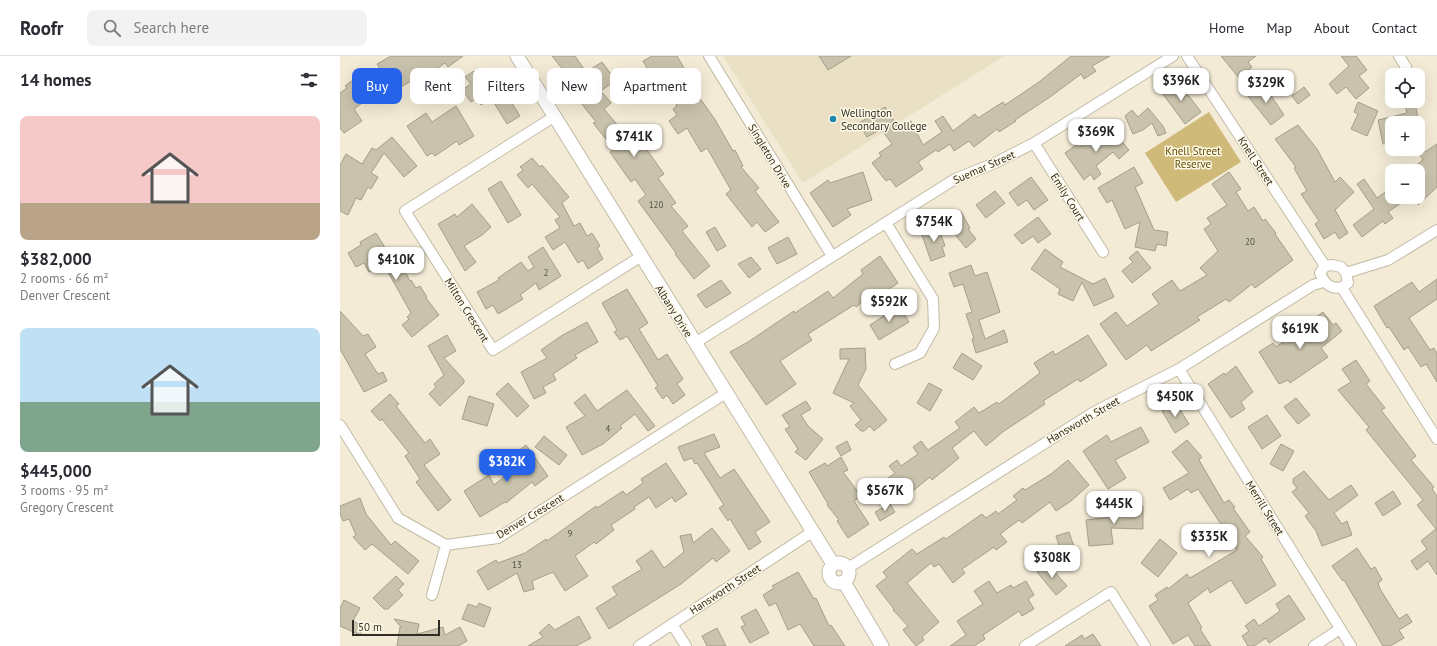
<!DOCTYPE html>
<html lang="en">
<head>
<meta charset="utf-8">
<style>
  body { margin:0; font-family:"PT Sans",sans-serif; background:#f2f2f3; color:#2b2b33; height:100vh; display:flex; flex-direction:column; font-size:15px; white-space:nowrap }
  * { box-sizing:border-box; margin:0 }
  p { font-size:13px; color:#7c7c81 }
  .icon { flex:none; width:22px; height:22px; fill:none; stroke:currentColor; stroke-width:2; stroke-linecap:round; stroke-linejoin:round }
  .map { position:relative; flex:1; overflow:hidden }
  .drawer { display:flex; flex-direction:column; background:#fff; width:340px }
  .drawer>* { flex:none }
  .top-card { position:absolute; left:12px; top:12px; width:380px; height:36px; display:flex; gap:8px }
  .controls { position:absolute; left:1045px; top:12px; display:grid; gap:8px }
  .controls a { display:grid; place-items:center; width:40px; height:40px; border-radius:8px; background:#fff; box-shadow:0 4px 16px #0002; font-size:20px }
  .scale { position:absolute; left:12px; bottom:10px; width:88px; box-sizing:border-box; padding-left:4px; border:2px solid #2f2d24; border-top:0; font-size:11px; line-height:14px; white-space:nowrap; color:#2f2d24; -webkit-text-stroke:3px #fff9e7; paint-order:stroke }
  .price { position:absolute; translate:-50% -34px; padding:0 9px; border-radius:8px; background:#fff; color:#222; font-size:13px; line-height:26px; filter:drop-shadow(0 1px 2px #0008) }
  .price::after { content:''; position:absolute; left:50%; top:24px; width:12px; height:9px; margin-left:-6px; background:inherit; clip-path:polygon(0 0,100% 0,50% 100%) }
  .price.on { background:#2563eb; color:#fff }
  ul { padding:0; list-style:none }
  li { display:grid; align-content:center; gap:8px; height:212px; padding:0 20px }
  li span { display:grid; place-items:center; height:124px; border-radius:8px; color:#555 }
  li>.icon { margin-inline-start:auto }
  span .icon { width:72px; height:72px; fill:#fffc; stroke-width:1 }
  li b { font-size:17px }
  h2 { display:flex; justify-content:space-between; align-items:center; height:48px; padding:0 20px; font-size:17px }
  .pill { padding:0 14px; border-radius:8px; background:#fff; box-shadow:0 4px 16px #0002; font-size:14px; line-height:36px }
  .pill.on { background:#2563eb; color:#fff }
  header { display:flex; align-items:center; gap:24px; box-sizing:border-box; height:56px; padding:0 20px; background:#fff; border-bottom:1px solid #e1e1e2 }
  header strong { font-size:19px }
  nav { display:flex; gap:22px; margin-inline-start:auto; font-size:14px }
  .search { width:280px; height:36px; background:#f2f2f3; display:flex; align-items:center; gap:10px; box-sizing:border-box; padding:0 14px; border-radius:8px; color:#7c7c81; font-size:15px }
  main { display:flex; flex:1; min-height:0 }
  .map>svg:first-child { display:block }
</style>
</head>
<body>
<header>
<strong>Roofr</strong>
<div class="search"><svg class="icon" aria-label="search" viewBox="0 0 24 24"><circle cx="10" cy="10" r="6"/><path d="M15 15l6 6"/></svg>Search here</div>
<nav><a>Home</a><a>Map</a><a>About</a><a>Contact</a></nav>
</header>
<main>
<section class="drawer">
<h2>14 homes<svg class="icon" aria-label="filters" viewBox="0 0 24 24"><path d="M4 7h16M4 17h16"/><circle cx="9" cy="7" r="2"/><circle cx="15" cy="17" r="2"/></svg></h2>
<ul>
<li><span style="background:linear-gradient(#f6c9c9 70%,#b9a48a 0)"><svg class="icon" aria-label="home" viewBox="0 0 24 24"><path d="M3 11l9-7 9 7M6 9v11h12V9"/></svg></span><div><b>$382,000</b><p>2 rooms · 66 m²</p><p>Denver Crescent</p></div></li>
<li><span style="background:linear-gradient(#bfe0f5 60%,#7fa58c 0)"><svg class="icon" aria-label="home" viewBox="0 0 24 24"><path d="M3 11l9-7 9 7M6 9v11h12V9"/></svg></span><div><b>$445,000</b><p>3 rooms · 95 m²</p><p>Gregory Crescent</p></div></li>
</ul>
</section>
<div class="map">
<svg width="1097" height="590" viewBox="0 0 1097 590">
  <rect width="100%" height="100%" fill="#f3ebd6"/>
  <path fill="#eae0c3" d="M383 0H664L463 127Z"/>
  <path fill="#cfba79" d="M869 56 901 106 836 146 805 97Z"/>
  <path fill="#c9c2ac" stroke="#a59e89" d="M51 0H123L108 11 105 7 82 23 79 20 56 34H53L37 8Z
    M212 0H235L246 16 262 6 270 17 276 13 281 20 261 35 271 47 264 53 289 83 309 68 320 84 307 94 324 118 318 122 336 147 331 150 348 170 342 175 370 210 354 223 335 198 336 197 298 145 306 139 295 123 291 126 281 112 270 96 274 93 253 67 256 66 241 47 224 17 225 16Z
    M312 0H337L348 19 339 25 350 41 356 37 374 62 393 95 395 94 403 110 401 111 419 132 415 135 439 166 425 176 417 166 412 171 386 138 391 134 367 92 361 96 347 72 338 78 329 65 337 59 333 53 337 50 316 19 312 21 303 5Z
    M479 0H511L488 14Z
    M731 0H770L752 10 756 15 744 23 741 18 710 41 675 64 676 65 659 76 657 73 634 91 629 85 614 95 610 88 598 96 596 94 578 106 583 113 556 131 550 123 546 125 532 107 541 100 539 97 552 88 541 73 527 81 519 67 545 51 558 71 571 65 583 89 602 76 595 65 603 60 613 75 635 58 638 62 663 46 665 49 699 26Z
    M881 0H916L908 6 912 11 899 22Z
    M1001 0H1016L1027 14 1019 20 1029 32 1016 43 1006 31 997 38 989 28 1009 10Z
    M151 14 180 60 167 68 151 42 141 49 137 42 131 46 122 34 131 28 125 21 134 15 139 22Z
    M22 17 36 37 14 53 22 65 4 77 0 72V37L7 32 5 30Z
    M839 24 848 40H849L861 56 845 68 820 34Z
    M920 28 922 31 924 29 944 59 931 69 907 39Z
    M964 31 970 39 958 48 952 40Z
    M1018 46 1038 55 1027 80 1011 73 1018 58 1014 56Z
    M1075 47 1079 67H1052V86L1043 88 1038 64 1067 57 1065 49Z
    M116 50 134 80 119 89 117 85 95 100 92 97 87 100 67 70 86 57 92 66Z
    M808 52 823 70 826 77 818 80 812 67 803 74 793 78 785 60 792 54 798 61Z
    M958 69 977 93 995 126 1000 121 1014 136 995 154 1008 177 999 183 995 176 984 183 975 168 979 165 961 138 967 135 954 112 956 111 935 83Z
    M762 74 767 80 773 75 789 94 779 103 773 96 756 110 761 118 754 124 751 118 744 124 725 97 739 87 742 91Z
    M52 81 77 110 64 121 44 97 31 117 38 121 31 133 28 131 21 144 16 142 8 159 0 155V109L6 98 22 108 32 92 36 94Z
    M1097 88V131L1078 149V115H1068L1083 104 1080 99Z
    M192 102 200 111 202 109 229 141 222 147 234 170 240 167 247 180 252 177 260 190 257 192 263 203 248 213 243 204 238 207 225 186 213 194 205 181 220 172 215 164 220 161 192 128 188 132 177 119 183 114 180 111Z
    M794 111 803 127 795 131 814 174 828 176 826 190 817 188 815 195 795 191 800 166 785 173 772 144 767 147 758 132Z
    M523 116 532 144 507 153 511 159 493 171 470 137 488 124 490 127Z
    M889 116 901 133 896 136 908 155 914 151 923 165 925 163 936 177 935 178 953 204 915 232 912 228 889 246 886 243 857 261 860 264 811 295 807 289 786 304 760 268 776 256 787 270 819 248 812 238 832 224 840 235 867 219 860 212 878 195 864 173 871 168 867 162 887 149 872 128Z
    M691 121 708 144 694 154 687 144 678 150 669 137Z
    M1024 123 1037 142 1048 134 1052 141H1070L1048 156 1053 162 1045 168 1043 165 1022 181 1013 169 1034 153 1017 128Z
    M161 125 181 159 168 167 148 133Z
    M655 135 665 147 646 162 636 149Z
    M132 148 151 171 142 179 124 190 136 206 125 215 98 168 115 158 117 161Z
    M621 156 630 172 628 173 636 183 626 192 605 166Z
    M698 161 711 178 698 187 693 180 682 188 674 179Z
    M598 170 605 190 602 191 605 200 591 205 581 176Z
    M375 171 386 190 377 195 366 176Z
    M36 177 49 198 58 193 64 206 61 208 70 225 71 224 76 232 80 230 87 241 86 242 99 259 72 281 62 269 69 263 67 261 71 257 44 209 29 216 24 207 16 211 8 197 21 189 20 186Z
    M448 181 457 198 437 208 428 192Z
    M203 191 221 220 199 234 196 227 180 239 183 243 158 258 153 249 146 253 137 236 159 224 158 222 181 206 188 215 194 211 188 201Z
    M705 193 723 206 720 211 753 228 765 222 774 241 754 250 742 226 733 245 718 238 720 233 691 213Z
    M797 195 811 212 792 227 782 215 793 206 789 202Z
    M540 200 558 227 539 240 535 235 516 251 514 249 468 278 472 284 440 305 456 328 426 349 390 296 408 286 454 255 455 257 488 235 493 242 523 218 521 214Z
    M411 201 421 213 409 222 398 208Z
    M631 209 635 220 647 216 660 256 639 264 645 283 664 274 668 286 636 297 632 283H634L626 258 632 256 623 228 614 231 609 217Z
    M1097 223V243L1069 262 1090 294 1094 292 1097 298V326L1086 308 1081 311 1068 291 1064 294 1049 271 1047 272 1034 250 1072 226 1079 236Z
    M381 224 391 237 366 252 357 239Z
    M287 233 308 267 299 273 315 299 318 304 327 298 343 323 337 328 345 339 333 348 327 339 323 343 315 332 318 330 287 280 280 284 274 276 277 274 262 247Z
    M559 250 569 266 539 284 530 269Z
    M0 255 23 280 28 278 36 291 25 298 38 318 43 316 47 325 24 336 0 293Z
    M983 256 993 269 996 267 1002 275 981 292 988 301 950 327 948 324 939 328 919 296 933 287 936 291 953 280 949 275 959 268 962 272Z
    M247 266 258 286 235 299 237 302 213 318 216 324 203 331 206 337 194 343 181 316 207 302 201 294 221 280Z
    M107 279 116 295 104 302 124 324V327L100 350 89 338 96 331 94 328 104 319 88 290Z
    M748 279 767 309 740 326 738 323 703 345 705 348 664 375 646 390 634 375 612 392 619 402 592 424 590 421 564 442 548 422 555 417 549 410 557 404 561 410 578 398 573 391 581 385 588 394 620 372 615 366 634 351 639 357 657 346 659 348 700 317 694 307 713 295 715 299Z
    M525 292 526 313 518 329 547 364 534 375 530 370 524 375H521L515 369 521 364 510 350 514 347 493 337 509 303H500V293Z
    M622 297 642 310 633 324 613 312Z
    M1016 304 1030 325 1026 328 1045 352 1041 354 1076 400 1071 404 1094 431 1092 433 1097 440V519L1088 505 1077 514 1071 505 1087 493 1081 485 1096 473 1077 449 1083 444 1026 374 1029 371 998 334 1011 326 1002 313Z
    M896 310 913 336 901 346 905 353 891 362 868 328 884 317 885 319Z
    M168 327 189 350 177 361 156 338Z
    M589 327 602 334 590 355 577 347Z
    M287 334 315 370 308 375 295 358 280 370 282 372 263 388 242 399 226 371 245 360 234 347 245 338 257 355Z
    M50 338 59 348 56 350 85 387 90 383 100 398 84 409 111 444 98 455 76 426 80 423 65 400 69 397 42 363 40 365 31 355Z
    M129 340 154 348 147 370 122 363Z
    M956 342 970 359 958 368 944 351Z
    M466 345 471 353 461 359 468 370 483 383 466 404 455 396 458 393 445 373 450 371 442 359Z
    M836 347 849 368 835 377 822 355Z
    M927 359 941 380 922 393 908 371Z
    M801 371 809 386 775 404 786 422 768 433 743 395 767 379 771 386Z
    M374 378 380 391 364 397 380 422 394 413 430 466 415 476 421 486 409 494 390 463 388 465 379 452 384 449 357 407 355 408 352 402 344 405 338 391Z
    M204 380 227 399 219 409 195 391Z
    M847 384 862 401 859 404 884 447 889 444 895 451 893 452 910 476 905 480 923 501 921 503 936 529 906 548 891 524 870 537 868 532 848 547 862 572 860 573 871 590H855L848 579 833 588 809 550 818 544 815 539 827 531 828 533 847 518 850 522 897 494 880 471 882 470 858 433 851 437 848 433 830 444 823 432 849 417 832 396Z
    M507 385 511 394 501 400 496 391Z
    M941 388 954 395 943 415 930 408Z
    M186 389 208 420 195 430 192 426 166 447 165 446 140 461 124 435 149 419 154 429 176 411 170 401Z
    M501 401 508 414 503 416 521 440 514 445 529 468 508 482 497 465 499 464 487 449 488 448 469 416 485 407 487 410Z
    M728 404 749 429 731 445 716 455 710 446 682 467 679 464 660 478 667 486 656 494 654 491 622 513 625 517 613 527 599 508 594 511 591 507 567 527 599 566 582 581 584 584 576 590 563 574 568 570 553 554 554 553 536 530 547 521 543 516 572 493 577 498 604 481 606 483 642 458 646 462 656 455 658 458 677 444 673 440 683 432 685 434 711 418Z
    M326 407 347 438 335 446 332 441 316 452 309 441 294 451 295 453 271 469 274 474 256 488 254 486 235 500 248 520 225 535 213 516 192 525 194 533 184 536 177 517 148 534 137 515 156 504 158 507 185 497 206 483 207 485 256 450 257 452 283 435 286 439 303 427 301 423Z
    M964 415 989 444 1011 429 1018 439 994 457 1002 468 1007 465 1012 479 982 490 976 475 965 460 969 457 952 436 957 432 953 427V423Z
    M1053 435 1061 448 1043 460 1035 447Z
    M20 442 26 458 51 489 55 485 79 505 68 518 32 488 25 494 13 481 16 479 9 463 3 465 0 458V450Z
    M550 448 555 456 540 465 535 456Z
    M783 450H803V473L771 472 773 488 749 490 746 464 782 460Z
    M372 472 390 495 376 506 373 502 341 528 269 573 256 552 277 539 272 531 302 513 296 505 312 494 324 512 344 496 340 480 351 478 353 487Z
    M729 476 740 508 726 512 716 480Z
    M820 483 837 497 818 521 801 507Z
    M1017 492 1031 513 1035 511 1042 524 1038 527 1040 533 1059 563 1067 558 1072 566 1059 574 1064 582 1050 590H1043L1004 524 1003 525 992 510Z
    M707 507 727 530 716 539 697 516Z
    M458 516 474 543 476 542 489 570 491 569 505 590H474L460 568 448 574 436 547 429 550 423 539 434 532 432 530Z
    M56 520 64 528 58 534 63 539 48 553H44L33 542Z
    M649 525 657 537 671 529 673 532 686 525 694 539 688 543 694 553 682 560 679 555 643 579 645 583 634 590H610L626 579 617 565 643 548 634 535Z
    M949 539 965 563 929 587 926 582 914 590H908L902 580 909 575 905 570 914 563 919 570 940 555 936 548Z
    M4 544 20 552 13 565 24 571 20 579 0 570V552Z
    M139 547 151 552 144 571 122 563 128 548 137 551Z
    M416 553 429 577 410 587 401 571 405 569 401 561Z
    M239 560 251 582 236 590H188L203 581 199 577 209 568 215 574Z
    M54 563 79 568 77 578 103 571 105 579 120 571 127 585 118 590H57L60 571H61Z
    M377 572 386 590H367L362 580Z
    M753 578 761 590H725L742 579 744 583Z"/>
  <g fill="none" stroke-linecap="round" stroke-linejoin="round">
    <defs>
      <path id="minor" d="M369 0 492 200
        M847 0 985 210
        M1059 0 1066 11
        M215 60 65 155 153 294 300 201
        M694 87 763 196
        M546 167 593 243 594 272 580 297 555 308
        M992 209 1001 211 1006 217 1008 227C996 237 985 230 980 217L985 210Z
        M1006 217 1048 204 1097 174
        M1002 232 1097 383
        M355 287 615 123 655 107 694 87 833 0
        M839 313 1011 590
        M0 369 58 462 106 489 158 482 386 337
        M508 512 754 356 839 313 973 229 983 226
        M92 539 106 489
        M332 568 346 590
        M299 590 472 476
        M685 590 771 536 805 590
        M974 590 1000 573"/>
      <path id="tertiary" d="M177 0 493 508
        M489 517a10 10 0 1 1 20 0a10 10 0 1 1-20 0Z
        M504 526 542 590"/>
    </defs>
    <use href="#minor" stroke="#c1baa5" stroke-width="12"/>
    <use href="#tertiary" stroke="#c1baa5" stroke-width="15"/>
    <use href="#minor" stroke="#fff" stroke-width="10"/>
    <use href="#tertiary" stroke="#fff" stroke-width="13"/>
  </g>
  <circle fill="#1e87af" stroke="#fff9e7" stroke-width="1.5" cx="493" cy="63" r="4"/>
  <g text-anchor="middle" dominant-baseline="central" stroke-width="3" stroke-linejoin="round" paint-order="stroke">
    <g font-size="9" fill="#565246">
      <text x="316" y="148">120</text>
      <text x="910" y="185">20</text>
      <text x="206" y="216">2</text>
      <text x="268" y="372">4</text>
      <text x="230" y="477">9</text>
      <text x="177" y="508">13</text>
    </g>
    <g font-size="11" fill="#2f2d24" stroke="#fff9e7" text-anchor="start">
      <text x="501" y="57">Wellington<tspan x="501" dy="13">Secondary College</tspan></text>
    </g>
    <g font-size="11" fill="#5f4b00" stroke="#fff9e7">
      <text x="853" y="95">Knell Street<tspan x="853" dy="13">Reserve</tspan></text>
    </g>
    <g font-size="11" fill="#2f2d24" stroke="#fff9e7">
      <text transform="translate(430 100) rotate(59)">Singleton Drive</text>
      <text transform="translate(916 105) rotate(57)">Knell Street</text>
      <text transform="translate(644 111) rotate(-24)">Suemar Street</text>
      <text transform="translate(728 141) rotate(58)">Emily Court</text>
      <text transform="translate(127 254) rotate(58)">Milton Crescent</text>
      <text transform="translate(334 255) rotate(58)">Albany Drive</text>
      <text transform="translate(743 364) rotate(-30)">Hansworth Street</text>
      <text transform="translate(925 452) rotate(58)">Merrill Street</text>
      <text transform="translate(190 460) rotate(-31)">Denver Crescent</text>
      <text transform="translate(385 533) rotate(-33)">Hansworth Street</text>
    </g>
  </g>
</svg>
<div class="controls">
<a><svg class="icon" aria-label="locate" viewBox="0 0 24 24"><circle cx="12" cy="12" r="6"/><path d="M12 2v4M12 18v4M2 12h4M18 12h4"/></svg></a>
<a>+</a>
<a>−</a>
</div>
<div class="scale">50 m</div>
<b class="price" style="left:841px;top:46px">$396K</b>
<b class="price" style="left:926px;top:48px">$329K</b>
<b class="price" style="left:756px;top:97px">$369K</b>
<b class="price" style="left:294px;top:102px">$741K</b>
<b class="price" style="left:594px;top:187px">$754K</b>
<b class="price" style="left:56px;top:225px">$410K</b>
<b class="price" style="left:549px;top:267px">$592K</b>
<b class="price" style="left:960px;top:294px">$619K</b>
<b class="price" style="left:835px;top:362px">$450K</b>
<b class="price on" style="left:167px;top:427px">$382K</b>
<b class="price" style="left:545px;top:456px">$567K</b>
<b class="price" style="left:774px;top:469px">$445K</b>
<b class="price" style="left:869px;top:502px">$335K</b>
<b class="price" style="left:712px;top:523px">$308K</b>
<div class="top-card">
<a class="pill on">Buy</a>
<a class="pill">Rent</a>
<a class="pill">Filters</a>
<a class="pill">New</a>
<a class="pill">Apartment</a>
</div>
</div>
</main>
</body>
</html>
